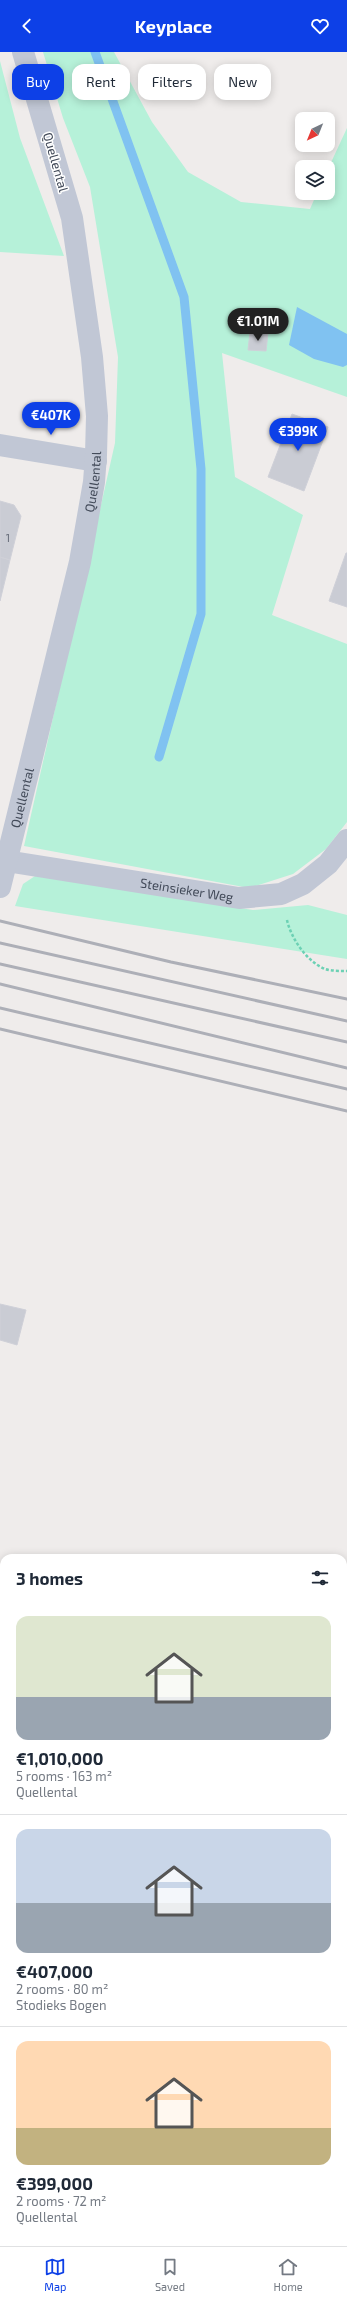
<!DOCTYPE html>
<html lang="en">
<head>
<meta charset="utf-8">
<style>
  body { margin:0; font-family:"Exo 2",sans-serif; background:#f2f2f3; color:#1f2937; height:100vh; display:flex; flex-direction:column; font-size:15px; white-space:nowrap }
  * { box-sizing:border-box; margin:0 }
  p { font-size:13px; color:#747a83 }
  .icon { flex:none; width:22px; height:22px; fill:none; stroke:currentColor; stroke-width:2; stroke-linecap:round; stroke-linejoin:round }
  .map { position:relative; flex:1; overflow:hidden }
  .details { position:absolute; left:0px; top:1502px; width:347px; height:692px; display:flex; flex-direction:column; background:#fff; border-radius:12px 12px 0 0; box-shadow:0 2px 10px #0003 }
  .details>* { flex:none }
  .banner { position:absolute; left:12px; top:12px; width:323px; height:36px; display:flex; gap:8px }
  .needle { width:26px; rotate:223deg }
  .controls { position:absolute; left:295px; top:60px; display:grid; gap:8px }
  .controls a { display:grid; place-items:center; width:40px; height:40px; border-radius:8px; background:#fff; box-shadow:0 2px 10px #0003; font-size:20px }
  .price { position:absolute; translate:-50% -34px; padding:0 9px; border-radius:14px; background:#0d40e7; color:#fff; font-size:13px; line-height:26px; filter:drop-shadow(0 1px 2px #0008) }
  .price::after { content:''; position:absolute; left:50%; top:24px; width:12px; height:9px; margin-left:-6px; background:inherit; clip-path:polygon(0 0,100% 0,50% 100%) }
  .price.selected { background:#222; color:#fff }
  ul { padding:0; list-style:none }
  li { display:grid; align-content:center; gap:8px; height:212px; padding:0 16px }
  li+li { border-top:1px solid #e0e1e3 }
  li span { display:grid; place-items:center; height:124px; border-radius:12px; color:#555 }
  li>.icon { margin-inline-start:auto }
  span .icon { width:72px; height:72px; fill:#fffc; stroke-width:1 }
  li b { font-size:17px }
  h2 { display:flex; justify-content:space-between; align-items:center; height:48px; padding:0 16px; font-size:17px }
  .pill { padding:0 14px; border-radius:12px; background:#fff; box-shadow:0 2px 10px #0003; font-size:14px; line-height:36px }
  .pill.selected { background:#0d40e7; color:#fff }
  header { display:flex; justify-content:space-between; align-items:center; height:52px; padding:0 16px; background:#0d40e7; color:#fff; font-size:18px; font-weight:700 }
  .dock { display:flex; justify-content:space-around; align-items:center; height:56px; border-top:1px solid #e0e1e3; background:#fff; font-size:11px; color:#747a83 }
  .dock a { display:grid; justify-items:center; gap:2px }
  .dock .selected { color:#0d40e7 }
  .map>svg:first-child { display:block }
</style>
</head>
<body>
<header><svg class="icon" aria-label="back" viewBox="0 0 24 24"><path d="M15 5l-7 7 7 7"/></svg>Keyplace<svg class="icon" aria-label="heart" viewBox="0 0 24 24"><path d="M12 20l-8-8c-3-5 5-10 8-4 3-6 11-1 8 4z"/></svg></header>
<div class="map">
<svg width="347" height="2194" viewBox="0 0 347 2194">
  <rect width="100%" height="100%" fill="#efeceb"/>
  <path fill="#b6f1d9" d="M43 0H114L152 70 188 120 241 150 310 157 317 141H328V117L347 76V345L222 301 235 425 303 463 272 563 347 592V770L326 797 293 822 249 836 24 794 115 391 118 305 90 135 63 66Z
    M0 9 20 86 64 204 0 200Z
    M35 824 253 858 308 853 347 863V907L15 854 23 832Z
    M0 1618 4 1619V1680L0 1679Z
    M343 1707 347 1708V1776L343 1775Z
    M343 1838 347 1839V1898L343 1897Z"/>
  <path fill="#80c2f1" d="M297 255 347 282V313L343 315 314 307 289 293Z"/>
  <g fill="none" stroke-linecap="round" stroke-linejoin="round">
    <path stroke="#80c2f1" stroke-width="9" d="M95 0 184 245 201 417V562L159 705"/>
  </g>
  <path fill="#caccd4" stroke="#cfd0d8" d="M250 280 268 281 266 299 248 298Z
    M292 362 328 375 304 439 268 425Z
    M0 449 14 453 21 464 10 508 0 505Z
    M346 501H347V555L329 549Z
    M0 505 10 508 0 549Z
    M0 1252 26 1258 17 1293 0 1288Z
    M343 1990 347 1991V2016H343Z
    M0 2027H4V2037H0Z
    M0 2037H4V2048H0Z
    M0 2048H4V2057H0Z
    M347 2126V2170H343V2142H346Z
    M146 2190H198V2194Z
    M216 2190H243L242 2194H216Z"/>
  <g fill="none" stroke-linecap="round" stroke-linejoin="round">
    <path stroke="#6cd1b4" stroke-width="2.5" stroke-dasharray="3 2" stroke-linecap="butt" d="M287 868C291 886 306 909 325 917 331 919 340 919 347 919"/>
    <g stroke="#c1c7d5" stroke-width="22">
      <path d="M0 393 96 409"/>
      <path id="s1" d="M6 809 239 846 281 842 303 832 328 812 347 788"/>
      <path id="s2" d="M0 835 80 510 94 430 96 403 97 364 92 305 72 166 23 0"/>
    </g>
    <path stroke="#a9b4cd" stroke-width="22" d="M0 1722 4 1723
      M343 1813 347 1814"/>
    <path stroke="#adafb7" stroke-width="3" d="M0 869 171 910 347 947
      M0 891 347 969
      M0 912 347 990
      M0 932 347 1016
      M0 956 347 1037
      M0 977 347 1059
      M0 1606 4 1608
      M343 1693 347 1694"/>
  </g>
  <g text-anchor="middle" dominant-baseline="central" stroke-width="3" stroke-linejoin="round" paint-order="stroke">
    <g font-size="11" fill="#656b78">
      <text x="8" y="485">1</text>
    </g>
    <g font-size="13" fill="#434b5a" stroke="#fff">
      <text transform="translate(56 110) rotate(74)">Quellental</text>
      <text stroke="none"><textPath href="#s2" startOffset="416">Quellental</textPath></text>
      <text stroke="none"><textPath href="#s2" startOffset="92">Quellental</textPath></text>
      <text stroke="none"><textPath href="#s1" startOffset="183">Steinsieker Weg</textPath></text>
    </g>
  </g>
</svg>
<div class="controls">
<a><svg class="needle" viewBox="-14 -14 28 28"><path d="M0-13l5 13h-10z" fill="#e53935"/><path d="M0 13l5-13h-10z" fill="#747a83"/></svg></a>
<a><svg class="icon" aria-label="layers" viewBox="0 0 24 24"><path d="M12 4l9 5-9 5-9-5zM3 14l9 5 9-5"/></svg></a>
</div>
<b class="price selected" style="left:258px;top:290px">€1.01M</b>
<b class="price" style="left:51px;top:384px">€407K</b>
<b class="price" style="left:298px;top:400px">€399K</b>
<div class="banner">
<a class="pill selected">Buy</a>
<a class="pill">Rent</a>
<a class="pill">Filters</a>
<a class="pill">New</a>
</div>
<section class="details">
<h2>3 homes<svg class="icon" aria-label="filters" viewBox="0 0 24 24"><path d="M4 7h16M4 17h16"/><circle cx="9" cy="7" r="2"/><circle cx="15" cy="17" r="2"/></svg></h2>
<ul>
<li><span style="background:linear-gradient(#dfe7d0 65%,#9aa5b1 0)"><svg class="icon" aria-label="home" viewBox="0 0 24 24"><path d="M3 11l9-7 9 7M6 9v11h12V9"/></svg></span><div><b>€1,010,000</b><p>5 rooms · 163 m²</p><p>Quellental</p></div></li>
<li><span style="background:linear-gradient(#c9d6e8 60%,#9aa5b1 0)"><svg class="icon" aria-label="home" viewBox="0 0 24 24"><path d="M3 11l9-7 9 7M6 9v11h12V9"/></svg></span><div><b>€407,000</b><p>2 rooms · 80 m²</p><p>Stodieks Bogen</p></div></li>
<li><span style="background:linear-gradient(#ffd9b3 70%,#c2b280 0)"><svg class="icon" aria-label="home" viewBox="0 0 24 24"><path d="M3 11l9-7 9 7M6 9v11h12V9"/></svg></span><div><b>€399,000</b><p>2 rooms · 72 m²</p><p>Quellental</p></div></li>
</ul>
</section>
</div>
<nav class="dock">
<a class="selected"><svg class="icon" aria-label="map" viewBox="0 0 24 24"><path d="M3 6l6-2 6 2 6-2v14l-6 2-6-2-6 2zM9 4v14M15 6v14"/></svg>Map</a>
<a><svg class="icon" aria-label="saved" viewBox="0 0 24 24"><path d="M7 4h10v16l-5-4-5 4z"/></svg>Saved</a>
<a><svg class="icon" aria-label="home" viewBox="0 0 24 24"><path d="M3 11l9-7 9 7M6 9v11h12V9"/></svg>Home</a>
</nav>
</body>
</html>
